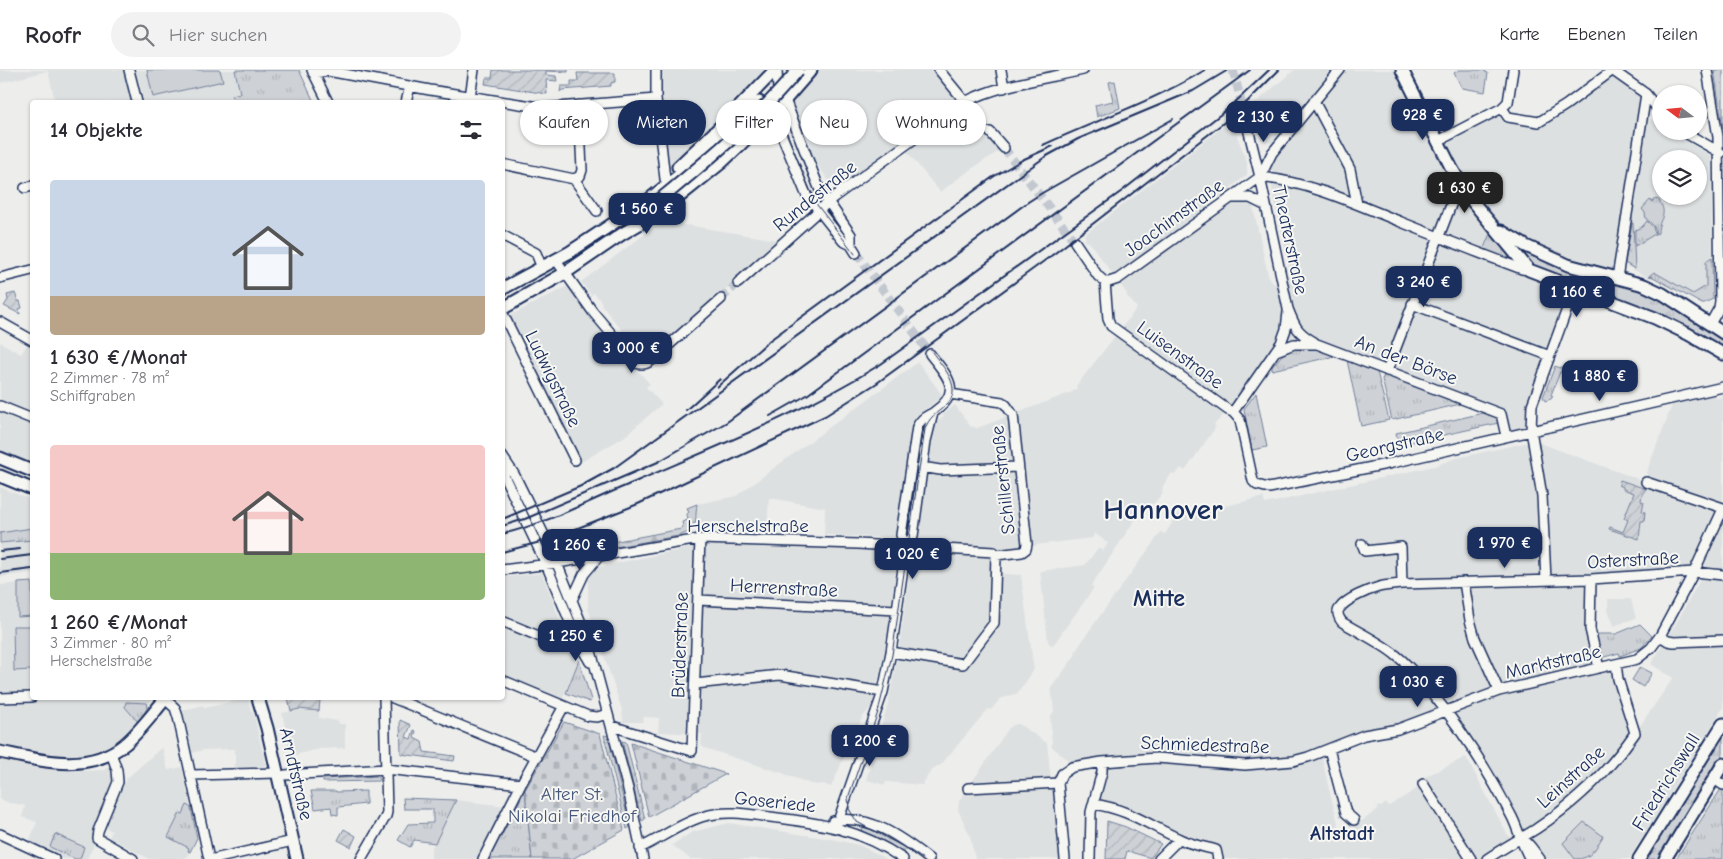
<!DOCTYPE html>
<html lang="de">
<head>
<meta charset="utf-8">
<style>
  body { margin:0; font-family:"Comic Neue",sans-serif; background:#f2f2f3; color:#2b2b33; height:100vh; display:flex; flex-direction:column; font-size:19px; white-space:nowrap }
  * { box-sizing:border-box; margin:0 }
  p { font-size:16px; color:#7c7c81 }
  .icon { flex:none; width:28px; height:28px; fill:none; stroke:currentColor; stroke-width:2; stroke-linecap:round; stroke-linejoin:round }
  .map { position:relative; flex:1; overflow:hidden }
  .details { position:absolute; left:30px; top:30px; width:475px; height:600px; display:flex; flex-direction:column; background:#fff; border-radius:5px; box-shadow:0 1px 4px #0004 }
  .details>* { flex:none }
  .guide { position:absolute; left:520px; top:30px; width:475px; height:45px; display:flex; gap:10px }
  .needle { width:32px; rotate:286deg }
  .buttons { position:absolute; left:1652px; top:15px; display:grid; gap:10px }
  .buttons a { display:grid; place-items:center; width:55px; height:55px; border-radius:50%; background:#fff; box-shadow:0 1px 4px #0004; font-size:25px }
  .price { position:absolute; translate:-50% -42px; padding:0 11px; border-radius:10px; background:#1b2f5e; color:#fff; font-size:16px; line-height:32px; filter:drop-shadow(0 1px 2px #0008) }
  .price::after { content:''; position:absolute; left:50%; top:30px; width:15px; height:11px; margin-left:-8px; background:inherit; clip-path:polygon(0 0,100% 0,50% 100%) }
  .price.selected { background:#222; color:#fff }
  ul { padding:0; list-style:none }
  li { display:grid; align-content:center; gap:10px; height:265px; padding:0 20px }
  li span { display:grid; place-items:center; height:155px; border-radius:5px; color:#555 }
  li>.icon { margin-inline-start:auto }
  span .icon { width:90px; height:90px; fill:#fffc; stroke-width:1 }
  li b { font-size:21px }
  h2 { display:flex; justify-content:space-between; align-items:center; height:60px; padding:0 20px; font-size:21px }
  .chip { padding:0 18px; border-radius:22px; background:#fff; box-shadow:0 1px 4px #0004; font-size:18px; line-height:45px }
  .chip.selected { background:#1b2f5e; color:#fff }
  header { display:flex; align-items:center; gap:30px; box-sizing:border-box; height:70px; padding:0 25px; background:#fff; border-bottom:1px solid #e1e1e2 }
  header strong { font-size:24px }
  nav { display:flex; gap:28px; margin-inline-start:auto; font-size:18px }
  .search { width:350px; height:45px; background:#f2f2f3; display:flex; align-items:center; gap:12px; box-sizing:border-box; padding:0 18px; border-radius:28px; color:#7c7c81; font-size:19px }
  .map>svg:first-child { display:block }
</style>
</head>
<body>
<header>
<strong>Roofr</strong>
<div class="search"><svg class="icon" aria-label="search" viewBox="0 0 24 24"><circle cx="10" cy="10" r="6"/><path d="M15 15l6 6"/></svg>Hier suchen</div>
<nav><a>Karte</a><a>Ebenen</a><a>Teilen</a></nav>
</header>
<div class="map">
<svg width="1723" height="789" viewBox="0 0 1723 789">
  <defs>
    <pattern id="grass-tufts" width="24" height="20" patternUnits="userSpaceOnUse" patternTransform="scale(1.25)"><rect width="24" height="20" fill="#ced2d7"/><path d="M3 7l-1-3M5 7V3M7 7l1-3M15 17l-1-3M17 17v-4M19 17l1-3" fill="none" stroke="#b0b5bb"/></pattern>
    <pattern id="forest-firs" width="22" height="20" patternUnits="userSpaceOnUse" patternTransform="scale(1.25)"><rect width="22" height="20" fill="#ced2d7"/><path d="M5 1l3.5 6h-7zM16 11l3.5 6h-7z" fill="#b0b5bb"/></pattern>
    <pattern id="cemetery-stones" width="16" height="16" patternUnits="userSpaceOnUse" patternTransform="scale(1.25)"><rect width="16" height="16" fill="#ced2d7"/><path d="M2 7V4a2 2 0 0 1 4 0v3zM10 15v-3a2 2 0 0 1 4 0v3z" fill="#b0b5bb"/></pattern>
    <pattern id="garden-furrows" width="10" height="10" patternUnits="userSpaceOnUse" patternTransform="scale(1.25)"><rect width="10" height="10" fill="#ced2d7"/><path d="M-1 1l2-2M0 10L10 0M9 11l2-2" fill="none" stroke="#b0b5bb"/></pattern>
  </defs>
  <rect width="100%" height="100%" fill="#edeeec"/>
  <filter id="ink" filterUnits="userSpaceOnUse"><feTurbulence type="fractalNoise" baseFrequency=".02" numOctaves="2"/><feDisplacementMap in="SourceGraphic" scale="10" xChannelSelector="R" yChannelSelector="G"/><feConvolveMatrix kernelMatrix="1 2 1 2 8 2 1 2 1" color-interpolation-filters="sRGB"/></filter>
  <g filter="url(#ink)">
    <path fill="#dde0e1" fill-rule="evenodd" d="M0 0H123L131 32H55L48 1 0 13Z
      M136 0H235L240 23 232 25 234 32H144Z
      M659 0H769L668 102 659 28Z
      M811 0H934L1001 80 973 98 940 122 903 77 837 122 813 89 794 40 788 36Z
      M1294 0H1334L1280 68 1273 73 1266 72 1261 69 1253 41V35Z
      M1340 0H1402L1441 70 1502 38 1508 47 1539 52 1613 0 1646 24 1618 199 1570 194 1493 156 1482 183 1575 217 1532 335 1531 360 1506 366 1501 344 1317 274 1276 281 1249 318 1214 355 1216 357 1185 401 1181 398 1175 405 1172 403 1163 416 1162 424 1157 430 1153 434H1149L1141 441 1091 516 1094 518 1054 574 1051 575 1048 572 1040 501 1085 495 1098 478 1103 481 1108 473 1094 463 1093 468 1036 475 1026 479 996 485V503L1021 505 1034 600 1018 623 1000 629 991 640 988 639 940 696H937L929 704 922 715 886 712 885 715 866 710 889 630 898 584 913 481 926 475 916 472 922 397H927L937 352 944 346 943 344 955 335 970 356 977 358 1072 322 1077 318 1076 316 1137 238 1126 225 1127 224 1118 211 1177 166 1237 131 1252 132 1269 209 1285 223 1289 196 1273 124 1269 98 1277 79Z
      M1648 48 1661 56V61H1670L1711 86 1713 228 1702 234 1655 205 1649 208 1624 195ZM1661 89H1699V126H1661Z
      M1224 56 1228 62 1234 58 1247 92V105L1117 207 1112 202H1111L1089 172 1083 171 1086 168 1084 165Z
      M662 151 777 170 686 257 649 283 642 284 601 235 602 233 594 223 591 225 581 212Z
      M568 216 593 242 634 296 650 314 646 317 662 334 624 367 578 394 505 248Z
      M0 272 21 284 28 273 32 275V393L0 380Z
      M918 292 943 326 915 347 899 463 896 468 824 465 825 438 769 428 767 463 694 459 697 434 736 426Z
      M1715 323 1716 328 1723 327V638L1629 789H1546L1528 768 1475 676 1445 636 1398 659 1321 682 1328 715 1339 757 1344 759 1352 758 1377 740 1378 736 1381 737 1386 733 1389 736 1421 716 1425 713 1422 708 1466 687 1510 769 1482 789H1218L1217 785 1093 734 1106 694 1075 696 1051 676 1052 674 1050 647 1054 641 1051 618 1076 584 1075 582 1091 558 1161 462 1165 464 1178 443 1182 446 1263 427 1265 434 1434 396 1456 388 1529 372 1539 420 1541 514H1589L1597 599 1614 595 1635 663 1673 608 1651 594 1679 548 1704 502 1694 500 1550 505 1548 468 1532 370 1646 412 1648 398 1675 327Z
      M0 417 32 430V503L0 507Z
      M708 474 868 480 896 481 898 484 885 580 872 636 862 648 831 717 823 714 817 715 813 714V715L782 703 704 678 701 675 702 664 658 662 659 648 644 647 643 652H623L622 640 588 538V507L593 500 598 497Z
      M542 503 559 547 579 590 561 632 503 608V507Z
      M32 512V628H152L148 637 145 632H126L125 637 138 652 116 673 94 684 71 688 0 675V515Z
      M1608 529H1631L1636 548 1614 556 1608 540Z
      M248 628 251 641H253L266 696 235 697V679L204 680 192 683 183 640 203 635 204 638Z
      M299 639 319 641V648L339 651V654H345V678L320 679 291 686 282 643Z
      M1019 654 1047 673 1051 709H1049L1058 713 1065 789H975L970 766 958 740 959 731 1008 659 1013 655Z
      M162 677 168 700 182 697 197 768 187 787 182 789H149L109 767 112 761 106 758 126 709Z
      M0 689 71 701 104 700 114 692 118 712 97 768 87 789H55L27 777 37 752 22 747 25 736 12 733 11 734 0 729Z
      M456 730 506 736 477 789H431V779Z
      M729 753 837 770 859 775 887 789H690L672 775 692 762Z"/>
    <path fill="url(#grass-tufts)" stroke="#74809a" d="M235 0H299L314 32H234L232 25 240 23Z
      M1459 0H1486L1485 2 1488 3 1485 22 1462 18 1454 3Z
      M1115 11 1120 38 1097 47 1095 35 1113 31 1109 12Z
      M1656 129 1659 130C1669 146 1658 148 1658 163L1656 164C1655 156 1652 153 1646 149L1645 143 1642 139 1650 130 1651 132Z
      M1647 151 1653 157 1655 164 1635 176V160L1642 157Z
      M1632 153H1633L1635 199 1625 193Z
      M1493 156 1529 200 1482 183Z
      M1502 164 1643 217 1723 265V281L1532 199Z
      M1712 187 1713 229 1702 234 1653 207 1649 206 1654 202 1693 224 1706 216V191Z
      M1299 277 1318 278 1334 284 1335 286 1272 300V297L1282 285Z
      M1347 290 1377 302 1389 350 1361 356Z
      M1608 295 1636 306 1634 310 1624 309 1607 300Z
      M1555 296 1577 304 1575 308 1560 302 1551 325 1553 326 1551 329 1545 331 1543 327Z
      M1386 302 1469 332 1392 350 1382 309Z
      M1256 323 1267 377 1252 380 1244 339Z
      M1492 341 1503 352 1399 375 1396 363Z
      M32 458V470L0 473V463Z
      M1640 554 1652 566 1641 578 1620 586 1619 583 1597 589 1593 564H1616Z
      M579 590 591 630 590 632 566 623Z
      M1640 597 1652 603 1643 617 1632 610Z
      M126 632 147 633 148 637 138 652 125 637Z
      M604 665 608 666 630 757 627 759Z
      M1723 666V684L1658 789H1646Z
      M622 671 626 672 645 749 642 751Z
      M379 706V711L323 712V709Z
      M1721 719 1723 720V789H1676Z
      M525 720 532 789H487L498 768 501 767Z
      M311 721H336V722L366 721V734L338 737V745L332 744 331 737 315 739Z
      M403 728 456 730 435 773 414 770 410 777 398 770 408 754 433 753V739H404Z
      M187 735 191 738 197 768 190 782 188 781 189 778 168 767 180 743 183 744Z
      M1584 752 1603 766C1595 779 1592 789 1575 789L1563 773Z
      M864 755 908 776 902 785 861 763Z
      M55 764 84 777 80 789H75L50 777Z"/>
    <path fill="url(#forest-firs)" stroke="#74809a" d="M697 434C694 454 700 459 678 466L569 485 565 481 681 459 683 457 682 452 688 450 687 444 689 442 687 438Z"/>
    <path fill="url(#cemetery-stones)" stroke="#74809a" d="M1714 0H1723V58Z
      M564 652 600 664 624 760 572 789H532L525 720Z
      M631 673 726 704 649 747Z"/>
    <path fill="url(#garden-furrows)" stroke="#74809a" d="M493 0H568V2L546 1V5L556 6 557 11 546 10 547 24 485 14 486 8H492Z
      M577 3H615V12L611 13V16L562 20 560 22 561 16H571V11H578Z
      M15 223 18 231H20L22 238 19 239 20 244 4 236 8 230 7 225Z
      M1620 410 1646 419 1642 424 1641 431 1644 432 1642 441 1645 442 1644 451H1641L1639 469 1609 459 1610 457 1623 462 1628 450 1624 448 1634 423 1623 419V417L1619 415Z
      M288 628 320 630 319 641 299 639 291 641Z
      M400 650 411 655 406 667 411 669 414 660 416 661 414 668 422 672 424 682 455 686 454 691 401 684Z
      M1107 751 1126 757 1161 774 1151 788 1127 781 1125 789H1106Z
      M344 759 356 766 351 777 338 770Z"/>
    <path fill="#ced2d7" stroke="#74809a" d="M147 0H220L223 11 153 27Z
      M32 512V546L18 547V513Z
      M13 556H32V600L14 601Z"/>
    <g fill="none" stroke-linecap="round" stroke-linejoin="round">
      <path stroke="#c3c8d0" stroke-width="9" stroke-dasharray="9 4.5" stroke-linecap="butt" d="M1233 0 1245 46
        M971 39 990 62
        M1004 78 1075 172
        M856 183 930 284
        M721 229 738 213"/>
      <defs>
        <path id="minor" d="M129 0 137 32
          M312 0 328 32
          M656 0V29L665 109
          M777 0 780 61 806 124 843 171 851 175 856 183
          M939 0 971 39
          M1001 0 1004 18
          M1612 0 1646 24 1661 43
          M1707 0 1718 67 1720 231 1719 238 1710 254
          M313 3 328 1 430 20 545 38 656 29
          M470 27 474 0
          M784 27 819 118 851 165V175
          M1314 31 1350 99 1357 134
          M406 32 410 17
          M1502 38 1508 47 1539 52 1566 35 1613 0
          M1245 46 1260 107 1288 239C1295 257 1297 262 1314 272
          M1682 61 1721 83
          M990 62 1004 78
          M1438 71 1502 38 1508 32 1513 0
          M502 94 574 109 597 141
          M1260 107C1309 112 1356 134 1401 152 1441 168 1481 184 1522 199L1529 200
          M574 109 580 106 582 100 579 35
          M25 118 32 116
          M1233 128H1250L1266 136
          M502 165 536 183 542 198
          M1075 172 1098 206 1105 212
          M556 190 593 242 636 293C642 295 647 294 652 290L721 229
          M0 208 32 200
          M1617 208 1646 24
          M1105 212 1108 249 1111 256 1228 340 1233 342 1240 350 1253 411 1257 415 1269 418 1392 393 1723 317
          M1105 212H1109L1118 209 1260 107 1272 83 1340 0
          M738 213 834 127 965 32C1000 14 1044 9 1083 0
          M1412 234 1550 286
          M502 242 575 390
          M0 252 32 270
          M1276 281 1294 274H1317L1501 344 1506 366
          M1387 301 1456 122 1461 114
          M0 336 32 349
          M1233 342 1281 273 1286 259 1288 242
          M502 386 514 404 552 481 588 570 628 719 643 789
          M502 397 505 408 546 494 577 569 590 592
          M922 397 940 400 1018 397
          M1646 412 1723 438
          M1362 474 1365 481 1401 477 1402 514
          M906 477 901 465 917 357C921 348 926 347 934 342 964 321 947 306 930 284
          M502 500 557 493 700 469 858 474 994 482 996 485 1022 482 1026 479 1027 474 1013 345 1006 335 1002 332 950 324
          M1591 509 1590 559 1599 598
          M1546 510 1542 426 1531 360 1532 335 1575 217
          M1464 512 1470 550 1475 568 1499 621
          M572 530 584 504 599 486
          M698 530 897 540
          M502 551 560 575 577 569
          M1660 566 1668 571 1674 572 1723 570
          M891 582 963 594 994 553 996 485
          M502 610 588 646 597 647 608 644
          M695 614 780 605 883 622
          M0 628 32 627
          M164 628 175 638 178 647 209 789
          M393 628 537 687
          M612 656 692 681 700 469
          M1329 679 1346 743 1354 750
          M111 683 117 700 118 712 98 761 97 768 133 789
          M191 705 278 703
          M285 705 386 699 521 714
          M1714 709 1723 715
          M1423 714 1471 789
          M968 718 1058 713
          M1093 734C1129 739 1150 756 1182 770 1193 775 1205 777 1216 780L1218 789
          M833 751C868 743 902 768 929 789
          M836 757 883 622 891 582 906 477 913 466 926 371 933 343
          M0 764 54 789
          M1522 767 1531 777 1540 789
          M640 778C662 768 682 752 705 746 727 740 748 744 770 747 821 753 860 759 903 789
          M214 789 293 771
          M361 789 386 746 387 742 384 628
          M483 789 521 714 564 636
          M1065 789 1058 713 1062 704 1072 697 1102 692 1157 688 1245 695 1293 691 1308 687 1364 665 1398 659 1499 621 1637 589 1651 578 1660 566 1694 502 1723 439
          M1090 789 1091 742 1102 702V692
          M1159 789 1176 772 1178 768
          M1487 789C1503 778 1520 769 1536 759 1575 733 1609 701 1635 663L1618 609 1616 594
          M1530 789C1522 776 1519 761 1512 747 1489 702 1463 661 1431 622 1420 610 1410 596 1397 586 1380 572 1360 563 1342 552 1339 548 1336 542 1340 538 1346 529 1368 520 1379 517 1386 515 1394 515 1402 514L1591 509 1694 502 1723 505"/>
        <path id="major" d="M1402 0 1451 97 1468 126 1529 200 1655 248 1688 264 1723 284
          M678 97 720 57 775 0
          M1501 161 1526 176 1568 195 1644 215 1663 224 1723 263
          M502 219 570 182 647 131 697 91 759 32
          M502 239 565 203 622 164 658 143 680 126 721 93 742 73 785 30 811 0
          M0 388 32 401
          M0 406 32 419
          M258 628 267 658 297 789
          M0 682C43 691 88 704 125 674 141 660 153 643 166 628
          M1639 789 1723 654
          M1665 789 1723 694"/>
      </defs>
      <use href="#minor" stroke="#1b2f5e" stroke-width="12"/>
      <use href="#major" stroke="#1b2f5e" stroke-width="15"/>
      <use href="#minor" stroke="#f6f6f2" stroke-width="9"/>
      <use href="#major" stroke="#f6f6f2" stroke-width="11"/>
      <path stroke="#1b2f5e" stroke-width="1" d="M787 63 814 131 855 184
        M923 789 911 781 857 752 849 739 848 728 878 642 892 585 925 359C929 347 937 343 945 336 965 319 943 297 932 282"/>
      <path stroke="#1b2f5e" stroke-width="2" d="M1043 75C1097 50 1154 31 1205 0
        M717 317 770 270 993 107 1022 90 1053 76
        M686 340 720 309
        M770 346 807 325 1250 0
        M505 448 581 416 614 398 1045 87 1078 69 1193 21 1228 0
        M502 456 525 449 658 392 727 352 1028 132 1042 123 1173 49
        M502 464C549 453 593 429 637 411 720 375 804 342 881 294L1122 121 1230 37 1269 0
        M0 481 20 479
        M502 482 548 470 638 434 825 346 877 313 1055 183 1235 44 1279 0
        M0 489 32 485
        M0 503 32 499"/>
      <defs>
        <path id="major-bridge" d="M651 137C703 94 755 52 798 0"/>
      </defs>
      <use href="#major-bridge" stroke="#1b2f5e" stroke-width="15" stroke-linecap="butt"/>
      <use href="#major-bridge" stroke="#f6f6f2" stroke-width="11"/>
    </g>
  </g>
  <g text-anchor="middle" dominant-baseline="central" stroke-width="4" stroke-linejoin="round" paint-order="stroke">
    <g font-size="19" fill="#1b2f5e" stroke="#f6f6f2">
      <text transform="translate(815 126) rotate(-39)">Rundestraße</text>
      <text transform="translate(1174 148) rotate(-36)">Joachimstraße</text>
      <text transform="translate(1290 170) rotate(78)">Theaterstraße</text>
      <text transform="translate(1180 285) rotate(36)">Luisenstraße</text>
      <text transform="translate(1406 290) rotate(21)">An der Börse</text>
      <text transform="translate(553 309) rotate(64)">Ludwigstraße</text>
      <text transform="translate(1395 375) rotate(-13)">Georgstraße</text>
      <text transform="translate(1003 410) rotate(-96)">Schillerstraße</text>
      <text x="748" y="456">Herschelstraße</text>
      <text transform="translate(1633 490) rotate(-3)">Osterstraße</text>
      <text transform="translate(784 518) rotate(3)">Herrenstraße</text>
      <text transform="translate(680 575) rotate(-88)">Brüderstraße</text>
      <text transform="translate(1553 592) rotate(-13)">Marktstraße</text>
      <text transform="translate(1205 675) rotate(2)">Schmiedestraße</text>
      <text transform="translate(296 704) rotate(77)">Arndtstraße</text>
      <text transform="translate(1571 707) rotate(-42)">Leinstraße</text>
      <text transform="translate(1666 712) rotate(-58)">Friedrichswall</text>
      <text transform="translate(775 732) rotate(6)">Goseriede</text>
    </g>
    <g font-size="19" fill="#48587c" stroke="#f6f6f2">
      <text x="572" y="724">Alter St.<tspan x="572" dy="22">Nikolai Friedhof</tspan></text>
    </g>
    <g font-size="20" font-weight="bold" fill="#1b2f5e" stroke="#f6f6f2">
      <text x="1342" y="763">Altstadt</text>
    </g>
    <g font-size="24" font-weight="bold" fill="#1b2f5e" stroke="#f6f6f2">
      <text x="1159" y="528">Mitte</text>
    </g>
    <g font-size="29" font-weight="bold" fill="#1b2f5e" stroke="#f6f6f2">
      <text x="1163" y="439">Hannover</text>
    </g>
  </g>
</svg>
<div class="buttons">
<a><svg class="needle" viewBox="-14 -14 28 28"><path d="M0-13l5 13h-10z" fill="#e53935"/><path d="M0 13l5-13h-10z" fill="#7c7c81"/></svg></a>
<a><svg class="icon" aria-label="layers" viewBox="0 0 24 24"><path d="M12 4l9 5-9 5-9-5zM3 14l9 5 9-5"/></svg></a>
</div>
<b class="price" style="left:1423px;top:71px">928 €</b>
<b class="price" style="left:1264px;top:73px">2 130 €</b>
<b class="price selected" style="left:1465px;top:144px">1 630 €</b>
<b class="price" style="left:647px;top:165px">1 560 €</b>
<b class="price" style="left:1424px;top:238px">3 240 €</b>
<b class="price" style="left:1577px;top:248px">1 160 €</b>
<b class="price" style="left:632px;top:304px">3 000 €</b>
<b class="price" style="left:1600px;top:332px">1 880 €</b>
<b class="price" style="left:1505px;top:499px">1 970 €</b>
<b class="price" style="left:580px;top:501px">1 260 €</b>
<b class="price" style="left:913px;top:510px">1 020 €</b>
<b class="price" style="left:576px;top:592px">1 250 €</b>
<b class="price" style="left:1418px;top:638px">1 030 €</b>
<b class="price" style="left:870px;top:697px">1 200 €</b>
<div class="guide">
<a class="chip">Kaufen</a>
<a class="chip selected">Mieten</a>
<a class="chip">Filter</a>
<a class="chip">Neu</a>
<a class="chip">Wohnung</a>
</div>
<section class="details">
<h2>14 Objekte<svg class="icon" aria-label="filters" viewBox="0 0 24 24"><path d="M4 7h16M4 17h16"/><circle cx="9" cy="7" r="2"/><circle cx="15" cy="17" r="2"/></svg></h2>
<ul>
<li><span style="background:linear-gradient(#c9d6e8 75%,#b9a48a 0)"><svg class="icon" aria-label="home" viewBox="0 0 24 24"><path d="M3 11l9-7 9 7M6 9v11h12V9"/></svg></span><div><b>1 630 €/Monat</b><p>2 Zimmer · 78 m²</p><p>Schiffgraben</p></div></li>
<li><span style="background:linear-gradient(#f6c9c9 70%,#8fb573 0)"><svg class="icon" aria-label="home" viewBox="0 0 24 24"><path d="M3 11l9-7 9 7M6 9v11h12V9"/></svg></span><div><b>1 260 €/Monat</b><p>3 Zimmer · 80 m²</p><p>Herschelstraße</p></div></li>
</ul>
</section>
</div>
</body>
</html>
